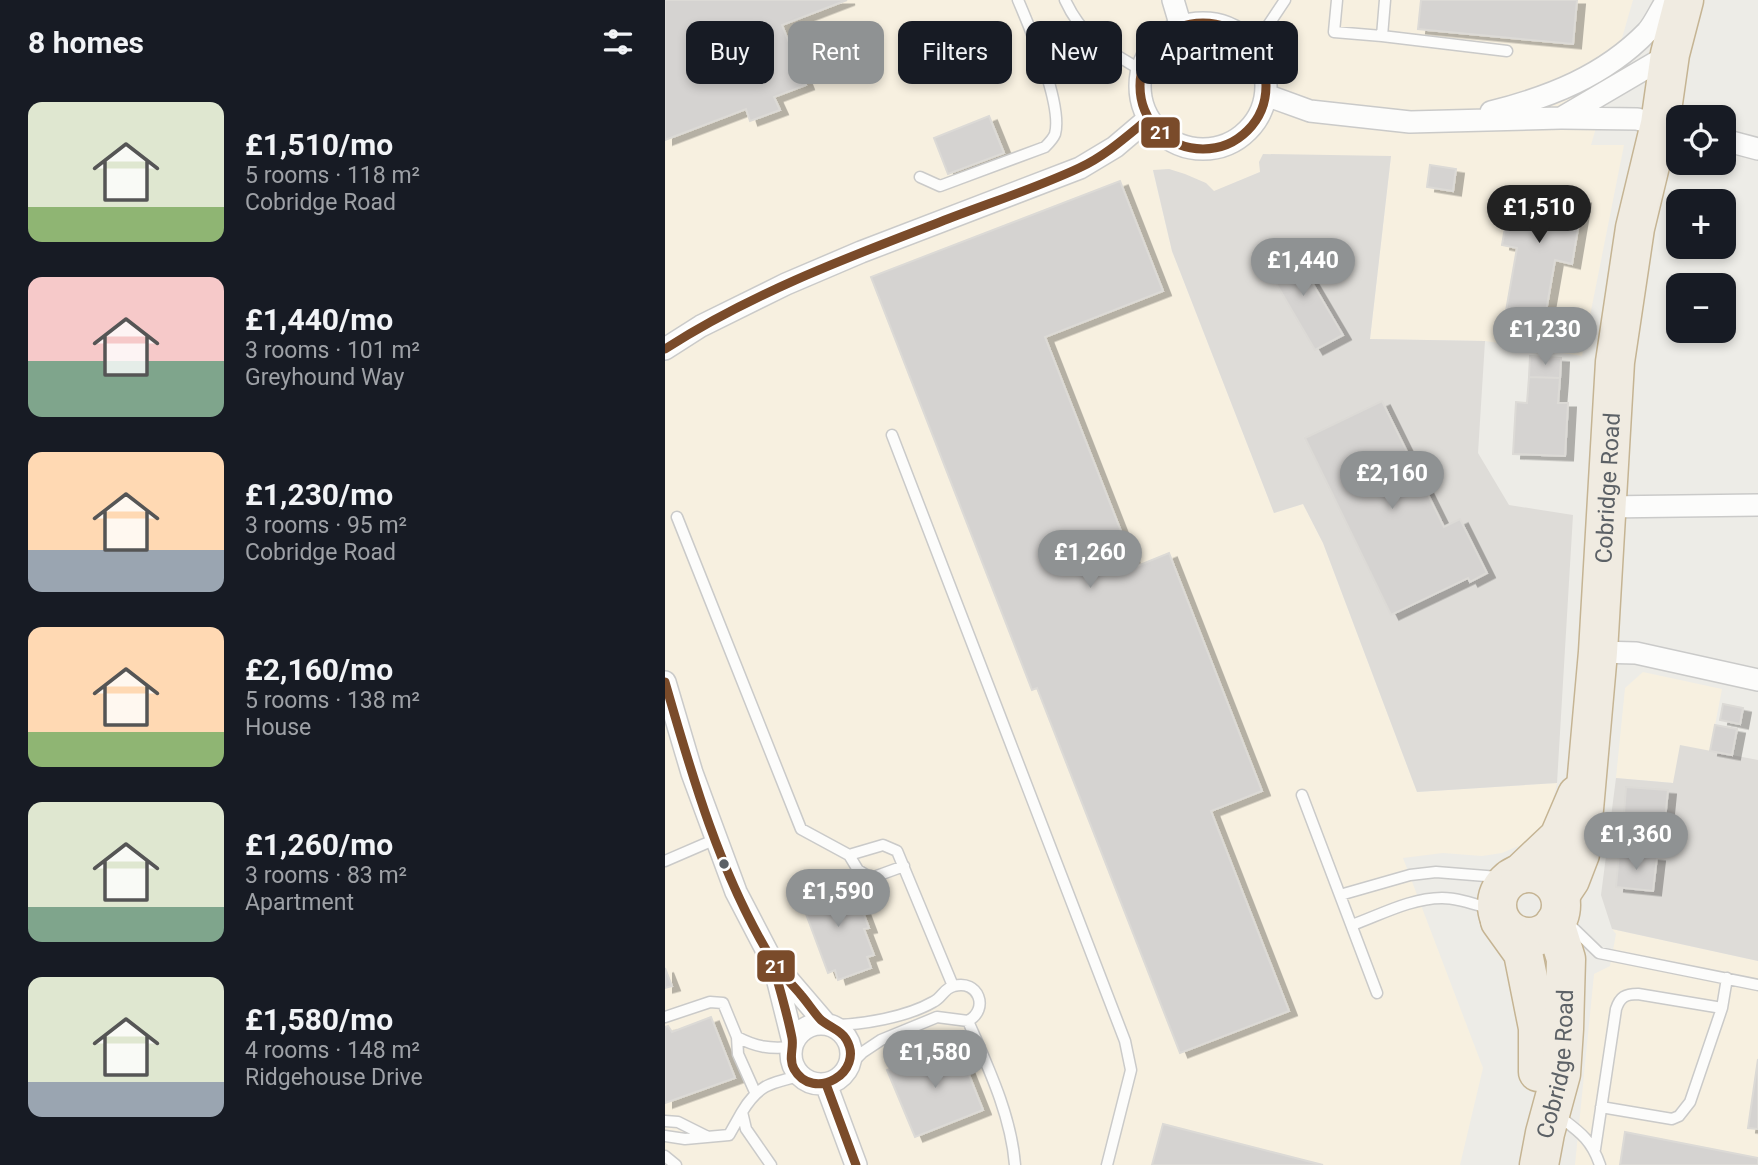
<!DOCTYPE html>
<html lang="en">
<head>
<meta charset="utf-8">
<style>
  body { margin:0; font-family:Roboto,sans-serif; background:#20242c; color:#f1f3f6; height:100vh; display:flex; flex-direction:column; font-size:26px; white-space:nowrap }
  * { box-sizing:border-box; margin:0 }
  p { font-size:23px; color:#9ea1a6 }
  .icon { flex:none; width:38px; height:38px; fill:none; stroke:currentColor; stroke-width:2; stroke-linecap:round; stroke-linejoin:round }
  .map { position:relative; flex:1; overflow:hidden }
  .side { display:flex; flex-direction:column; background:#171b24; width:665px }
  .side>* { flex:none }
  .banner { position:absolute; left:21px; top:21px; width:665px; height:63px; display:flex; gap:14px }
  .controls { position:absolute; left:1001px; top:105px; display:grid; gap:14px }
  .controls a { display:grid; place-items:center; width:70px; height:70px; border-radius:14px; background:#171b24; box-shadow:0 4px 10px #0003; font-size:35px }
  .price { position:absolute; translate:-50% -60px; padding:0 16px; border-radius:24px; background:#8f9293; color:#fff; font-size:23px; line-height:46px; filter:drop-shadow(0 2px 4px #0008) }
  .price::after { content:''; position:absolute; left:50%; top:42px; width:21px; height:16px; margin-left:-10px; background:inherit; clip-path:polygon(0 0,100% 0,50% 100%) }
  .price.current { background:#222; color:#fff }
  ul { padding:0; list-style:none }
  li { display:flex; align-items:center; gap:21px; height:175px; padding:0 28px }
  li span { display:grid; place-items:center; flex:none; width:196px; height:140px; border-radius:14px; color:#555 }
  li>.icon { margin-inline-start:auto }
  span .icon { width:84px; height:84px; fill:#fffc; stroke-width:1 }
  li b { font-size:30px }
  h2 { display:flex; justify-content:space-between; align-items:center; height:84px; padding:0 28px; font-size:30px }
  .tag { padding:0 24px; border-radius:14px; background:#171b24; box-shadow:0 4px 10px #0003; font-size:24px; line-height:63px }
  .tag.current { background:#8f9293; color:#fff }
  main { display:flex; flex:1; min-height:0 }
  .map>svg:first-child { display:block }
</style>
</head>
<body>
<main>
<section class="side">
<h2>8 homes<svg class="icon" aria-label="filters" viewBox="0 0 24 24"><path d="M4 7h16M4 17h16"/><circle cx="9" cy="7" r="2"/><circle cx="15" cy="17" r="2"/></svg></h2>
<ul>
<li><span style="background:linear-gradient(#dfe7d0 75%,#8fb573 0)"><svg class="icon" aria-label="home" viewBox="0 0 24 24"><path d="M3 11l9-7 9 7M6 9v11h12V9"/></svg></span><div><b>£1,510/mo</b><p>5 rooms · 118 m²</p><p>Cobridge Road</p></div></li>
<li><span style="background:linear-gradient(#f6c9c9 60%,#7fa58c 0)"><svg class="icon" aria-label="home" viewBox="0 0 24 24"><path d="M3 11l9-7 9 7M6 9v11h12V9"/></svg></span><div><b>£1,440/mo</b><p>3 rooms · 101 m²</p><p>Greyhound Way</p></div></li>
<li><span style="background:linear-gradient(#ffd9b3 70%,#9aa5b1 0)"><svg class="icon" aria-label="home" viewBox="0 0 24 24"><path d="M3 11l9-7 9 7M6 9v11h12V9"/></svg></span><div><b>£1,230/mo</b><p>3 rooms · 95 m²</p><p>Cobridge Road</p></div></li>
<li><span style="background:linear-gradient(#ffd9b3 75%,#8fb573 0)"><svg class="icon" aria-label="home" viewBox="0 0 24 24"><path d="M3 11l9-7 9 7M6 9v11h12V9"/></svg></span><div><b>£2,160/mo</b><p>5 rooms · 138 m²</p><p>House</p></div></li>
<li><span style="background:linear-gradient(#dfe7d0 75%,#7fa58c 0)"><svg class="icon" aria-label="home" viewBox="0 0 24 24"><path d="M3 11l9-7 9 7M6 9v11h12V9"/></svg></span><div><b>£1,260/mo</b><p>3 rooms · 83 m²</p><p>Apartment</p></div></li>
<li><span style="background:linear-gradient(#dfe7d0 75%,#9aa5b1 0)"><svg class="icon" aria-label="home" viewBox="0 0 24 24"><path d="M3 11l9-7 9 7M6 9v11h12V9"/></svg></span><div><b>£1,580/mo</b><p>4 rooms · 148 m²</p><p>Ridgehouse Drive</p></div></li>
</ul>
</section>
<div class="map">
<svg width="1093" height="1165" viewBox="0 0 1093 1165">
  <defs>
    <filter id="shadow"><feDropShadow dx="8" dy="4.5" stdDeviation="0" flood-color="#0004"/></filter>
  </defs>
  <rect width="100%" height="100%" fill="#edece7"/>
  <path fill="#f7f0e0" d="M0 0H968L926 145H959L917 356 820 341 705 339 726 156 595 172 548 192 504 169 488 171 507 251 609 513 638 504 658 543 752 792 892 783 883 819 856 845 837 853 817 856 778 853 738 858 818 1068 795 1165H0Z
    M978 672 1057 689 1045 751 1009 783 951 778 960 688Z
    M947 929 1093 961V1165H910L929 974 945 966 951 934Z"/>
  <path fill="#dedcd8" d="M598 154 726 156 705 339 820 341 813 453 844 505 908 515 892 783 752 792 658 543 638 504 609 513 507 251 488 170 504 169 520 174 541 183 549 191 595 172 594 162Z
    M1015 745 1093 760V961L947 929 936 895 951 778 1008 783Z"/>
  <path fill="#d5d3d1" stroke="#dcdad6" stroke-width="2" filter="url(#shadow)" d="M0 0H182L117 25 141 85 109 97 115 110 85 121 81 109 0 140Z
    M756 0H912L908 44 753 29Z
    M324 116 339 153 283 174 269 138Z
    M765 165 791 169 788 191 762 187Z
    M455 181 498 291 380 337 470 567 504 553 597 791 546 811 624 1011 515 1053 372 688 367 690 206 277Z
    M847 187 918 199 907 264 890 260 880 317 841 311 852 248 837 245Z
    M625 245 678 335 650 350 598 261Z
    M865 356 896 358 895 378 864 377Z
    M864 377 895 378 893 403H903L900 456 848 454 851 402 862 403Z
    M717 401 779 527 795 519 822 573 805 582 803 578 726 615 640 438Z
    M1058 704 1078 708 1075 724 1055 720Z
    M1050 725 1072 729 1067 755 1045 751Z
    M961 787 1003 790 999 830 958 827Z
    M954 853 992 857 988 891 951 887Z
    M177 879 187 907 195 904 204 928 199 929 209 955 202 957 206 968 173 980 170 970 163 973 134 895Z
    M0 968 7 986 0 988Z
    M46 1017 70 1078 0 1103V1027L3 1026 7 1032Z
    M291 1042 318 1110 250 1137 222 1070Z
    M1093 1059V1129L1083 1128Z
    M498 1124 607 1152 658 1165H487Z
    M960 1132 1093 1158V1165H955Z"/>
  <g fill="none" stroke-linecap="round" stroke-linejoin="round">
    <defs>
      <path id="lane" d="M400 0C418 39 441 49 476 70
        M672 0 669 32 717 36
        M720 0 717 36 842 51
        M588 48 620 0
        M255 177 275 186 380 147C384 143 388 139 390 134 398 105 365 28 353 0
        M227 435 460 1041 466 1070 442 1165
        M12 517 136 829 184 855 193 870 206 878 239 866
        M637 795 712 993
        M184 855 218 845 232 851 288 986
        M0 861 51 839
        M675 895 745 875 771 872 846 878
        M904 924 934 953 1093 985
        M687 925C715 915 746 898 777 898 795 898 815 906 832 911
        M0 1017 45 1002 58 1003 72 1037 73 1054 90 1092
        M303 1021C323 1067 346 1115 350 1165
        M167 1025C197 1025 242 1017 268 1002 277 998 279 988 289 986 313 979 325 1009 303 1021L272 1017 216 1040 198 1052 183 1067
        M72 1037C91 1047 104 1049 126 1047
        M936 1107 1007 1119 1014 1116 1025 1102 1057 1008
        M891 1114C913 1131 926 1138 935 1165
        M0 1121 13 1122 43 1137
        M0 1136 20 1139 64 1135 77 1112
        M930 1149 951 1009C955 997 960 994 973 994L1057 1008 1062 978
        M0 1156 11 1165
        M106 1165 81 1129 77 1112C93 1085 105 1083 135 1076"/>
      <path id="street" d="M508 0 516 27
        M475 86a63 63 0 1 1 126 0a63 63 0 1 1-126 0Z
        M601 95 645 111 745 122 896 118 1005 54
        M826 112C885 97 939 76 982 32 990 23 995 10 1002 0
        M897 118 972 119 1004 127
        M1059 140 1093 149
        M0 349 36 326 121 284 196 252 415 168 450 147 483 119
        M940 507 1093 505
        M933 652 971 653 1093 680
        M0 682 27 773 71 892 107 961 161 1024
        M109 966 128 1042
        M126 1054a30 30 0 1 1 60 0a30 30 0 1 1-60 0Z
        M161 1084 191 1165"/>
      <g id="highway">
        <circle cx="864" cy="905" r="32"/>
        <path d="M855 874 894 837 912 795"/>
        <path id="s1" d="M895 895 905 880 915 854 933 652 950 362 970 228 995 124 1005 54 1019 0"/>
        <path d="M835 921 858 953 873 1028V1072"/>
        <path id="s2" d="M874 1165 880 1133 896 1074 899 1029 901 959 890 923"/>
      </g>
    </defs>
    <use href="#lane" stroke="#cacac9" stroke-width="13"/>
    <use href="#street" stroke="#cacac9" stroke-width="24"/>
    <use href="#highway" stroke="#c5b493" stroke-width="41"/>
    <use href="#lane" stroke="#fcfcfb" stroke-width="10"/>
    <use href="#street" stroke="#fcfcfb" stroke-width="21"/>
    <use href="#highway" stroke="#f0ebe1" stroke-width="38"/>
    <defs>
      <path id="bus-1" d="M475 86a63 63 0 1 1 126 0a63 63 0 1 1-126 0Z
        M0 349C85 294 181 258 275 222 321 204 369 189 414 168 440 156 461 137 483 119
        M0 682C27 776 55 874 106 958 114 972 126 983 136 995 143 1003 149 1013 156 1020 164 1027 176 1030 181 1039 201 1072 148 1103 129 1069 123 1058 129 1049 127 1038 122 1012 114 987 107 961
        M161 1084 191 1165"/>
    </defs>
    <use href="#bus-1" stroke="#fff" stroke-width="14"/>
    <use href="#bus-1" stroke="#7a4b2a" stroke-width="9"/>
  </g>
  <circle fill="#5c6166" stroke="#fff" stroke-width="2.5" cx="59" cy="864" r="6"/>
  <g text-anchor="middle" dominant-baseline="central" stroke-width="5" stroke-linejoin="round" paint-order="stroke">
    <g font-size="23" fill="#5c6166" stroke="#fff">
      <text stroke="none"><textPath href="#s1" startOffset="413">Cobridge Road</textPath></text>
      <text stroke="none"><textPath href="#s2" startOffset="103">Cobridge Road</textPath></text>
    </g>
  </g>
  <g stroke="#fff" stroke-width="2.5">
    <rect x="475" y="116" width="41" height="33" rx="7" fill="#7a4b2a"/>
    <rect x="91" y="949" width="40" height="34" rx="7" fill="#7a4b2a"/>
  </g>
  <g font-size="19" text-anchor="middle" font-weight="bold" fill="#fff">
    <text x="496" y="139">21</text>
    <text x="111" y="973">21</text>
  </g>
</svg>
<div class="controls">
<a><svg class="icon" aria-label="locate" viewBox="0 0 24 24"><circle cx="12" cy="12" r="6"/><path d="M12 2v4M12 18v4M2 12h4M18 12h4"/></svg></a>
<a>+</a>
<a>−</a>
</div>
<b class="price current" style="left:874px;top:245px">£1,510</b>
<b class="price" style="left:638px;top:298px">£1,440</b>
<b class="price" style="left:880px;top:367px">£1,230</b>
<b class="price" style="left:727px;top:511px">£2,160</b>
<b class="price" style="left:425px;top:590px">£1,260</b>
<b class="price" style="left:971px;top:872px">£1,360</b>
<b class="price" style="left:173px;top:929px">£1,590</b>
<b class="price" style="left:270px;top:1090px">£1,580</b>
<div class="banner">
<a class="tag">Buy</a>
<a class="tag current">Rent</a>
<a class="tag">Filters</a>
<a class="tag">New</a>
<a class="tag">Apartment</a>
</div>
</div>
</main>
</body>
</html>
